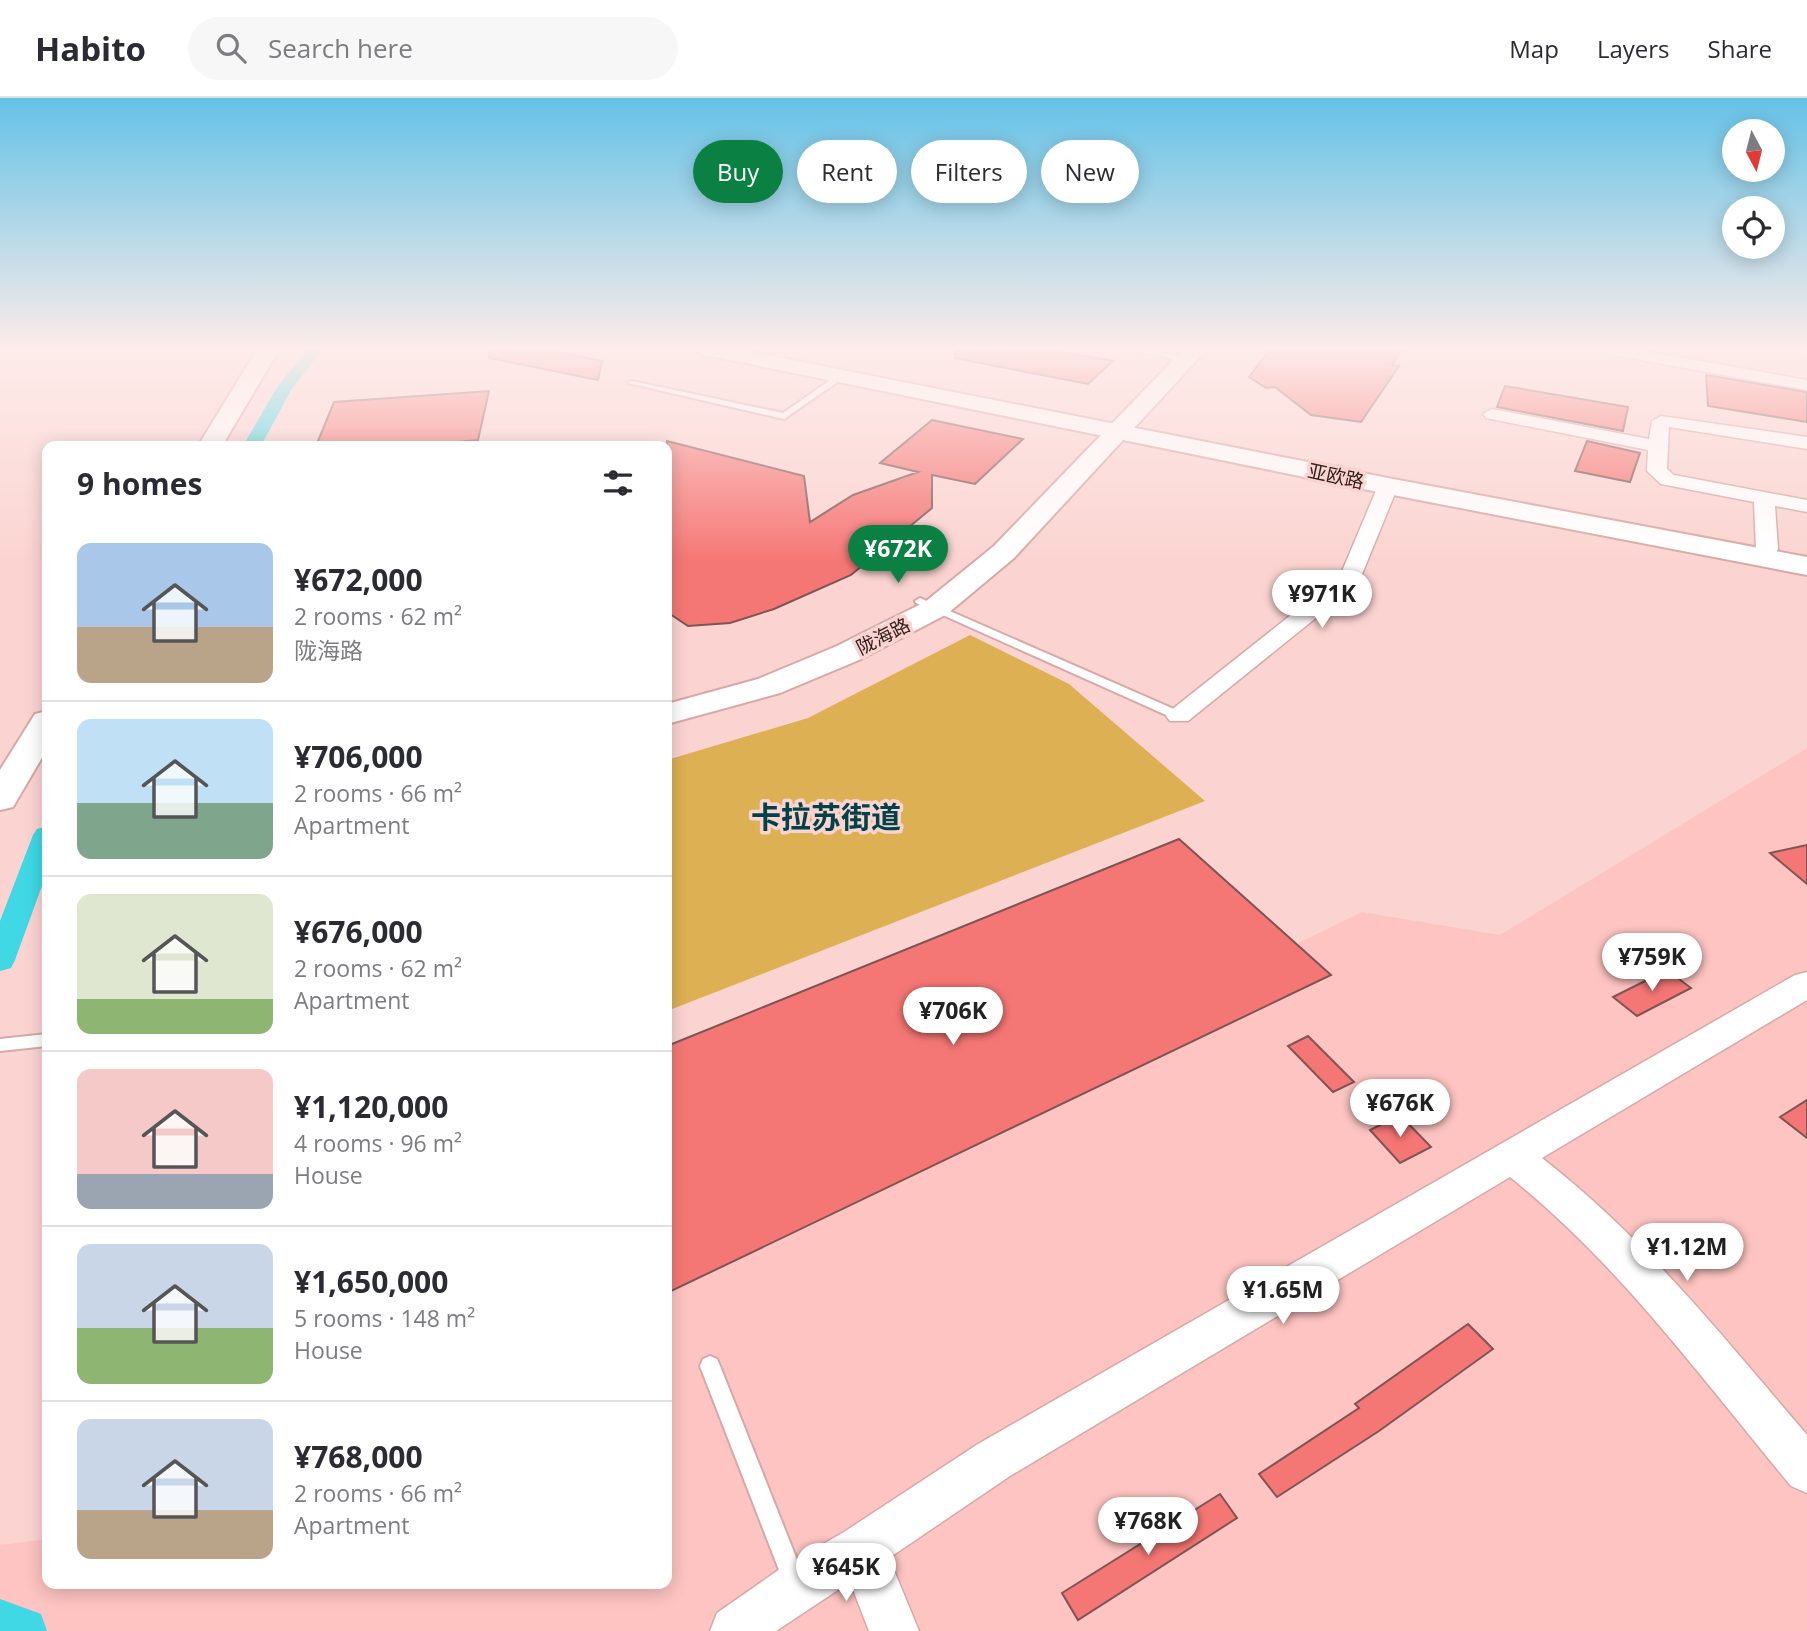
<!DOCTYPE html>
<html lang="en">
<head>
<meta charset="utf-8">
<style>
  body { margin:0; font-family:"Open Sans","Noto Sans SC",sans-serif; background:#f7f7f7; color:#2b2b33; height:100vh; display:flex; flex-direction:column; font-size:26px; white-space:nowrap }
  * { box-sizing:border-box; margin:0 }
  p { font-size:23px; color:#7c7c81 }
  .icon { flex:none; width:38px; height:38px; fill:none; stroke:currentColor; stroke-width:2; stroke-linecap:round; stroke-linejoin:round }
  .map { position:relative; flex:1; overflow:hidden }
  .drawer { position:absolute; left:42px; top:343px; width:630px; height:1148px; display:flex; flex-direction:column; background:#fff; border-radius:14px; box-shadow:0 4px 18px #0003 }
  .drawer>* { flex:none }
  .banner { position:absolute; left:693px; top:42px; width:665px; height:63px; display:flex; gap:14px }
  .needle { width:46px; rotate:173deg }
  .buttons { position:absolute; left:1722px; top:21px; display:grid; gap:14px }
  .buttons a { display:grid; place-items:center; width:63px; height:63px; border-radius:50%; background:#fff; box-shadow:0 4px 18px #0003; font-size:35px }
  .price { position:absolute; translate:-50% -60px; padding:0 16px; border-radius:24px; background:#fff; color:#222; font-size:23px; line-height:46px; filter:drop-shadow(0 2px 4px #0008) }
  .price::after { content:''; position:absolute; left:50%; top:42px; width:21px; height:16px; margin-left:-10px; background:inherit; clip-path:polygon(0 0,100% 0,50% 100%) }
  .price.active { background:#0b8043; color:#fff }
  ul { padding:0; list-style:none }
  li { display:flex; align-items:center; gap:21px; height:175px; padding:0 35px }
  li+li { border-top:2px solid #e1e1e2 }
  li span { display:grid; place-items:center; flex:none; width:196px; height:140px; border-radius:14px; color:#555 }
  li>.icon { margin-inline-start:auto }
  span .icon { width:84px; height:84px; fill:#fffc; stroke-width:1 }
  li b { font-size:30px }
  h2 { display:flex; justify-content:space-between; align-items:center; height:84px; padding:0 35px; font-size:30px }
  .pill { padding:0 24px; border-radius:32px; background:#fff; box-shadow:0 4px 18px #0003; font-size:24px; line-height:63px }
  .pill.active { background:#0b8043; color:#fff }
  header { display:flex; align-items:center; gap:42px; box-sizing:border-box; height:98px; padding:0 35px; background:#fff; border-bottom:2px solid #e1e1e2 }
  header strong { font-size:33px }
  nav { display:flex; gap:38px; margin-inline-start:auto; font-size:24px }
  .search { width:490px; height:63px; background:#f7f7f7; display:flex; align-items:center; gap:18px; box-sizing:border-box; padding:0 24px; border-radius:38px; color:#7c7c81; font-size:26px }
  .map>svg:first-child { display:block }
</style>
</head>
<body>
<header>
<strong>Habito</strong>
<div class="search"><svg class="icon" aria-label="search" viewBox="0 0 24 24"><circle cx="10" cy="10" r="6"/><path d="M15 15l6 6"/></svg>Search here</div>
<nav><a>Map</a><a>Layers</a><a>Share</a></nav>
</header>
<div class="map">
<svg width="1807" height="1533" viewBox="0 0 1807 1533">
  <rect width="100%" height="100%" fill="#fbd4d1"/>
  <path fill="#fdc4c1" d="M1807 650V1533H0V1447L47 1441V1486H667V1153L1362 814 1500 837Z"/>
  <path fill="#deb054" d="M970 537 1069 586 1205 703 667 913V662L808 620Z"/>
  <g fill="none" stroke-linecap="round" stroke-linejoin="round">
    <path fill="#3fd8e4" fill-rule="evenodd" d="M308 250H324L291 292 261 348H243L276 291Z
      M47 728V774L15 862 11 870 0 873V823L33 737 37 731Z
      M0 1501 41 1516 47 1533H0Z"/>
  </g>
  <path fill="#f57775" stroke="#7e5553" stroke-width="2" d="M490 250H540L602 263 598 282 489 260Z
    M956 250H1040L1113 263 1088 286 955 260Z
    M1271 250H1402L1392 267 1399 268 1361 324 1311 317 1275 289 1266 290 1249 279Z
    M1706 277 1807 294V324L1708 308Z
    M1505 288 1628 309 1623 333 1497 309Z
    M489 293 478 342 415 348H316L334 304Z
    M932 322 1023 341 975 386 932 377V410L851 477 774 511 730 525 688 528 670 516 667 502V343L804 378 810 424 853 397 918 374 880 365Z
    M1587 343 1640 355 1630 384 1575 373Z
    M1179 741 1331 877 667 1195V948Z
    M1807 747V786L1770 755Z
    M1667 872 1691 890 1637 918 1613 899Z
    M1308 938 1354 984 1333 994 1288 948Z
    M1807 1002V1040L1780 1019Z
    M1400 1017 1431 1049 1400 1065 1370 1032Z
    M1468 1226 1493 1251 1379 1333 1277 1399 1259 1376 1359 1310 1355 1306Z
    M1220 1396 1237 1420 1078 1522 1062 1495Z"/>
  <g fill="none" stroke-linecap="round" stroke-linejoin="round">
    <defs>
      <path id="lane" d="M1119 250H1136L1191 261 1187 263Z
        M839 276 846 278 784 321 628 285 632 283 783 315Z
        M920 500 1183 615 1185 618 1183 621H1175L916 505 915 503Z
        M47 936V948L0 953V941Z
        M710 1258 717 1261 720 1268 805 1482 802 1490 794 1493 786 1490 700 1268 703 1261Z"/>
      <path id="street" d="M1594 250H1629L1807 282V292L1602 255Z
        M1492 311 1649 341 1652 323 1661 318 1807 339V351L1669 329 1667 371 1674 377 1807 402V414L1775 408 1778 451 1775 456H1759L1756 451 1754 404 1661 386 1647 373 1648 352 1486 320 1483 316Z
        M1388 382 1398 388 1358 486 1188 623H1170L1166 618 1170 613 1340 478 1378 388Z
        M1807 874V902L1542 1060C1644 1139 1724 1240 1807 1337V1395L1791 1388C1702 1281 1620 1167 1510 1079L1010 1378 889 1460 919 1533H869L850 1484 776 1533H710L717 1515 780 1471 844 1434 978 1346 1795 877Z"/>
      <path id="secondary" d="M258 250H280L222 348H198Z
        M1185 250H1208L1014 460 947 516 859 562 780 595 667 626V606L758 581 837 548 925 504 994 448Z
        M47 613V651L13 709 0 712V672L35 616Z"/>
      <path id="highway" d="M690 250H732L1388 380 1807 459V477L1388 396 701 256Z"/>
    </defs>
    <use href="#lane" stroke="#d7a8a5" stroke-width="4"/>
    <use href="#street" stroke="#d7a8a5" stroke-width="3"/>
    <use href="#secondary" stroke="#d7a8a5" stroke-width="4"/>
    <use href="#highway" stroke="#d7a8a5" stroke-width="4"/>
    <use href="#lane" fill="#fff" fill-rule="evenodd"/>
    <use href="#street" fill="#fff" fill-rule="evenodd"/>
    <use href="#secondary" fill="#fff" fill-rule="evenodd"/>
    <use href="#highway" fill="#fff" fill-rule="evenodd"/>
  </g>
  <linearGradient id="sky" x2="0" y2="1"><stop stop-color="#64c2e6"/><stop offset="0.54" stop-color="#fdecea"/><stop offset="1" stop-color="#fdecea" stop-opacity="0"/></linearGradient>
  <rect width="1807" height="464" fill="url(#sky)"/>
  <g text-anchor="middle" dominant-baseline="central" stroke-width="7" stroke-linejoin="round" paint-order="stroke">
    <g font-size="19" fill="#2f1d1c" stroke="#fbd4d1">
      <text transform="translate(1336 378) rotate(12)">亚欧路</text>
      <text transform="translate(883 538) rotate(-27)">陇海路</text>
    </g>
    <g font-size="30" font-weight="bold" fill="#004247" stroke="#fbd4d1">
      <text x="826" y="718">卡拉苏街道</text>
    </g>
  </g>
</svg>
<div class="buttons">
<a><svg class="needle" viewBox="-14 -14 28 28"><path d="M0-13l5 13h-10z" fill="#e53935"/><path d="M0 13l5-13h-10z" fill="#7c7c81"/></svg></a>
<a><svg class="icon" aria-label="locate" viewBox="0 0 24 24"><circle cx="12" cy="12" r="6"/><path d="M12 2v4M12 18v4M2 12h4M18 12h4"/></svg></a>
</div>
<b class="price active" style="left:898px;top:487px">¥672K</b>
<b class="price" style="left:1322px;top:532px">¥971K</b>
<b class="price" style="left:1652px;top:895px">¥759K</b>
<b class="price" style="left:953px;top:949px">¥706K</b>
<b class="price" style="left:1400px;top:1041px">¥676K</b>
<b class="price" style="left:1687px;top:1185px">¥1.12M</b>
<b class="price" style="left:1283px;top:1228px">¥1.65M</b>
<b class="price" style="left:1148px;top:1459px">¥768K</b>
<b class="price" style="left:846px;top:1505px">¥645K</b>
<div class="banner">
<a class="pill active">Buy</a>
<a class="pill">Rent</a>
<a class="pill">Filters</a>
<a class="pill">New</a>
</div>
<section class="drawer">
<h2>9 homes<svg class="icon" aria-label="filters" viewBox="0 0 24 24"><path d="M4 7h16M4 17h16"/><circle cx="9" cy="7" r="2"/><circle cx="15" cy="17" r="2"/></svg></h2>
<ul>
<li><span style="background:linear-gradient(#a9c7e8 60%,#b9a48a 0)"><svg class="icon" aria-label="home" viewBox="0 0 24 24"><path d="M3 11l9-7 9 7M6 9v11h12V9"/></svg></span><div><b>¥672,000</b><p>2 rooms · 62 m²</p><p>陇海路</p></div></li>
<li><span style="background:linear-gradient(#bfe0f5 60%,#7fa58c 0)"><svg class="icon" aria-label="home" viewBox="0 0 24 24"><path d="M3 11l9-7 9 7M6 9v11h12V9"/></svg></span><div><b>¥706,000</b><p>2 rooms · 66 m²</p><p>Apartment</p></div></li>
<li><span style="background:linear-gradient(#dfe7d0 75%,#8fb573 0)"><svg class="icon" aria-label="home" viewBox="0 0 24 24"><path d="M3 11l9-7 9 7M6 9v11h12V9"/></svg></span><div><b>¥676,000</b><p>2 rooms · 62 m²</p><p>Apartment</p></div></li>
<li><span style="background:linear-gradient(#f6c9c9 75%,#9aa5b1 0)"><svg class="icon" aria-label="home" viewBox="0 0 24 24"><path d="M3 11l9-7 9 7M6 9v11h12V9"/></svg></span><div><b>¥1,120,000</b><p>4 rooms · 96 m²</p><p>House</p></div></li>
<li><span style="background:linear-gradient(#c9d6e8 60%,#8fb573 0)"><svg class="icon" aria-label="home" viewBox="0 0 24 24"><path d="M3 11l9-7 9 7M6 9v11h12V9"/></svg></span><div><b>¥1,650,000</b><p>5 rooms · 148 m²</p><p>House</p></div></li>
<li><span style="background:linear-gradient(#c9d6e8 65%,#b9a48a 0)"><svg class="icon" aria-label="home" viewBox="0 0 24 24"><path d="M3 11l9-7 9 7M6 9v11h12V9"/></svg></span><div><b>¥768,000</b><p>2 rooms · 66 m²</p><p>Apartment</p></div></li>
</ul>
</section>
</div>
</body>
</html>
